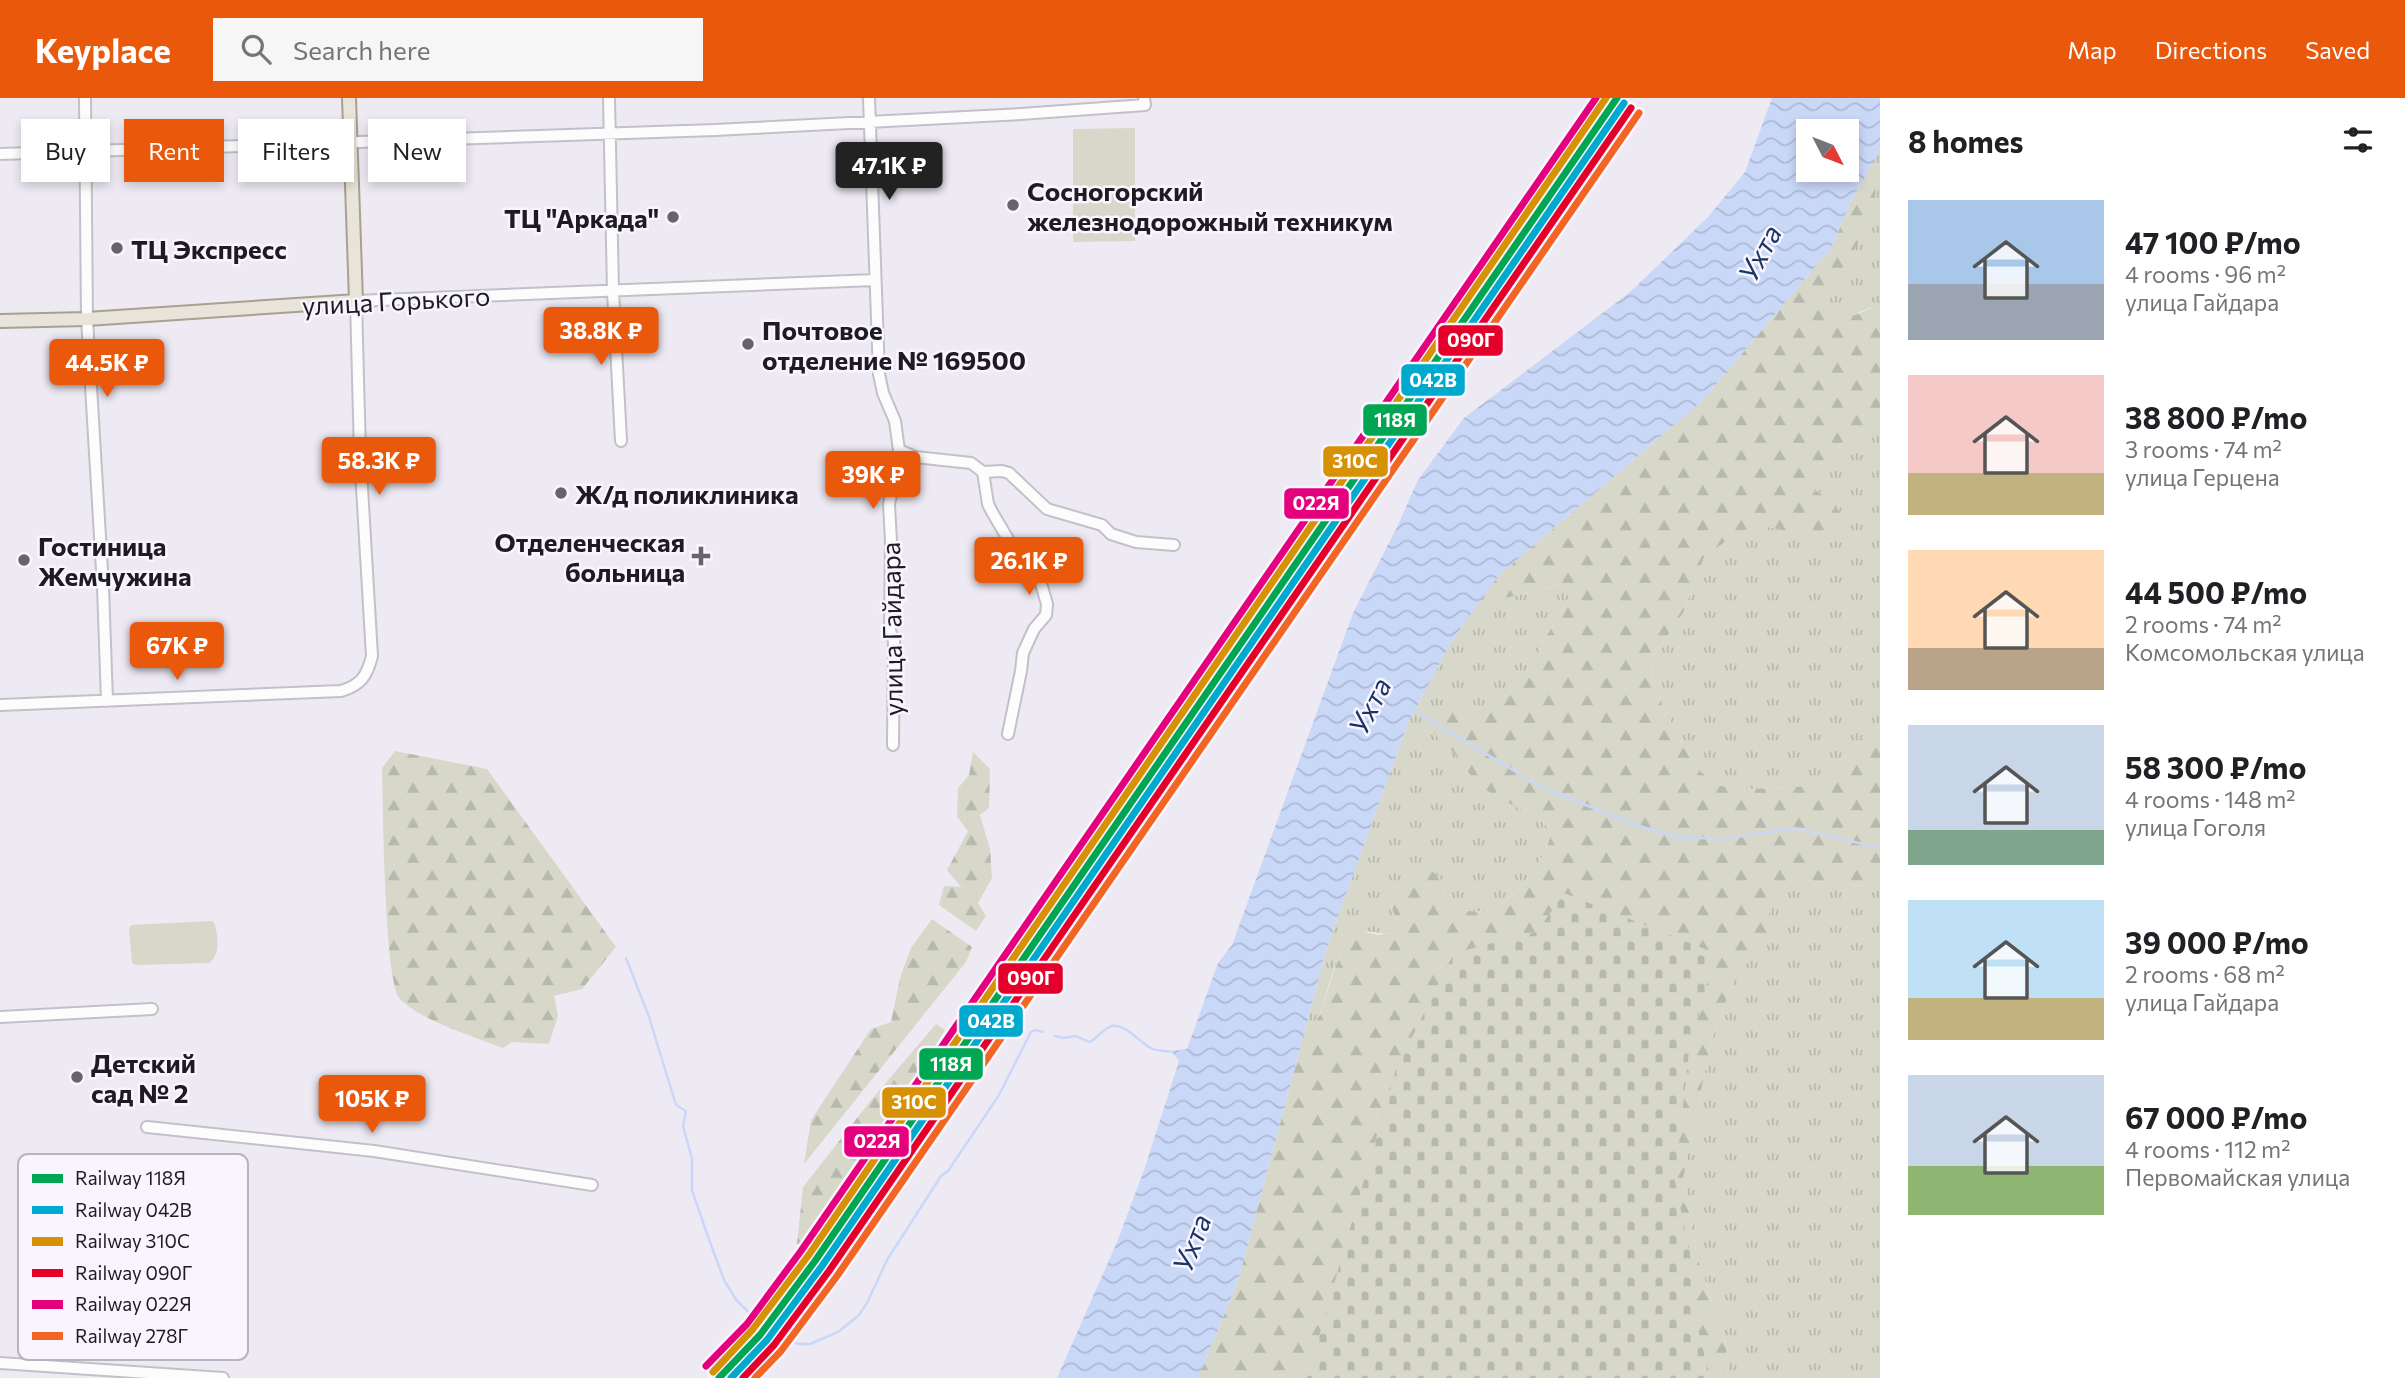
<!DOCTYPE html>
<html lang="en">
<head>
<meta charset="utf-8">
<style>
  body { margin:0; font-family:Commissioner,sans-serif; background:#f6f6f6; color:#202124; height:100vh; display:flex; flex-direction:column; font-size:26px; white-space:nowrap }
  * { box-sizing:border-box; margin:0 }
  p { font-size:23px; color:#757577 }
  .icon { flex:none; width:38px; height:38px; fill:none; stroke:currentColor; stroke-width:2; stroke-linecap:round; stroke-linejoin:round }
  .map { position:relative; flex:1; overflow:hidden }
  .side { display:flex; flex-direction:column; background:#fff; width:525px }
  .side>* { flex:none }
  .guide { position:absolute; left:21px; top:21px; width:665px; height:63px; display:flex; gap:14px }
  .needle { width:46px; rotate:132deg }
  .buttons { position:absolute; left:1796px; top:21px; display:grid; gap:14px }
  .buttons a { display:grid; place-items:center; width:63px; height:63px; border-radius:0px; background:#fff; box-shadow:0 4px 10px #0003; font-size:35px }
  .price { position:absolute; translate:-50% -60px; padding:0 16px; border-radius:7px; background:#ea580c; color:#fff; font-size:23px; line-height:46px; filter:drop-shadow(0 2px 4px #0008) }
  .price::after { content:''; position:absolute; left:50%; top:42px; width:21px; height:16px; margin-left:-10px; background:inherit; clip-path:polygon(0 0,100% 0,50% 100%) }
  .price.on { background:#222; color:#fff }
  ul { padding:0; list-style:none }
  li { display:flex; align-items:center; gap:21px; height:175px; padding:0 28px }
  li span { display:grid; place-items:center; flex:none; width:196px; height:140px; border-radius:0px; color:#555 }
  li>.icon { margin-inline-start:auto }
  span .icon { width:84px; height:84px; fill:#fffc; stroke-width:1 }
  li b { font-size:30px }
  h2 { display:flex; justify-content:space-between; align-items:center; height:84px; padding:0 28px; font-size:30px }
  .pill { padding:0 24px; border-radius:0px; background:#fff; box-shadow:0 4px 10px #0003; font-size:24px; line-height:63px }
  .pill.on { background:#ea580c; color:#fff }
  header { display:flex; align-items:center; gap:42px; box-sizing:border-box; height:98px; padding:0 35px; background:#ea580c; color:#fff }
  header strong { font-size:33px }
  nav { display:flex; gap:38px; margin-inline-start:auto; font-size:24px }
  .search { width:490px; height:63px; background:#f6f6f6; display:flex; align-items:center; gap:18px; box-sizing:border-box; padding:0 24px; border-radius:0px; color:#757577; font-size:26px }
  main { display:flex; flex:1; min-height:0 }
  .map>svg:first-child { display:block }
</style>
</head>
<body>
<header>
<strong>Keyplace</strong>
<div class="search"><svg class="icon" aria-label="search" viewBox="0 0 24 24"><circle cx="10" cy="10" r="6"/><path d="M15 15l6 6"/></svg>Search here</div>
<nav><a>Map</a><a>Directions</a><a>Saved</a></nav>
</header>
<main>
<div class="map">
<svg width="1880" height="1280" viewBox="0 0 1880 1280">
  <defs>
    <pattern id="grass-tufts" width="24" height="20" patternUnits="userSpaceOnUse" patternTransform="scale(1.75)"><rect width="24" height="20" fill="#d7d8ca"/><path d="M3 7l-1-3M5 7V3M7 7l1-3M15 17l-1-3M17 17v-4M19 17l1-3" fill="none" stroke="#b8b9ad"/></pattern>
    <pattern id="forest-firs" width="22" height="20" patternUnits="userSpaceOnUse" patternTransform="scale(1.75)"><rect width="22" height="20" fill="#d7d8ca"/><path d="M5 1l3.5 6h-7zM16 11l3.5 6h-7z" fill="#b8b9ad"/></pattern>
    <pattern id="cemetery-stones" width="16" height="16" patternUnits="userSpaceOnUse" patternTransform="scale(1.75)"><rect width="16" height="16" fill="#d7d8ca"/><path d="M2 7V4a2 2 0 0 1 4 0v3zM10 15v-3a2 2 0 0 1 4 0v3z" fill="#b8b9ad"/></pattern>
    <pattern id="water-waves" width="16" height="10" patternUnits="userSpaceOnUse" patternTransform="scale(1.75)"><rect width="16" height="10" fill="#cad8f8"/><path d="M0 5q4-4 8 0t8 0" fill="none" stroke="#adb9d4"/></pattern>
  </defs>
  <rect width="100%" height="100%" fill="#eeeaf4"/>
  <path fill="url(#grass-tufts)" d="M1880 52V203L1874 208 1844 221 1827 219 1821 208 1874 117 1876 87 1866 76Z
    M1880 322V629L1869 632 1830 674 1809 688 1750 691 1721 688 1701 674 1686 653 1665 613 1653 584 1652 560 1683 515 1704 459 1739 433 1764 428 1795 435 1834 403 1817 394 1810 379C1828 353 1852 335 1880 322Z
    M1492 486 1506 500 1562 486 1571 494 1562 514 1547 537 1534 564 1494 612 1477 623 1467 619 1462 603 1434 635 1453 654 1551 731C1550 760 1512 807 1484 813 1472 815 1458 811 1446 807L1442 783 1431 773 1411 774 1390 806 1396 820 1393 834C1380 838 1376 833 1366 834 1338 838 1328 893 1320 917L1315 924 1306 928 1327 849 1408 625 1451 544Z
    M1806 782 1880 790V1280H1728L1726 1247 1697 1158 1683 1081 1711 944 1734 881 1769 832V802L1787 787Z"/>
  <path fill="url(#forest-firs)" d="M1866 76 1876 87 1874 117 1822 208 1827 219C1846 221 1866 216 1880 203V322C1852 335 1828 353 1810 379L1817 394 1834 403 1841 419 1825 434 1795 435 1764 428 1740 433 1704 459 1683 515 1652 560 1653 584 1665 613 1686 653 1701 674 1721 688 1750 691 1809 688 1830 674 1869 632 1880 629V790L1806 782 1787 787 1769 802V831L1762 848 1734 881 1711 944 1683 1081 1697 1158 1726 1247 1728 1280H1198L1238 1183 1306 928 1315 924 1320 917C1330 889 1336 854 1357 833L1380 837 1393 834 1396 820 1390 806 1394 789 1411 774 1431 772 1442 783 1446 807C1458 811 1472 815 1484 813 1513 806 1550 760 1551 731L1543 724 1479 688 1453 654 1434 635C1434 617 1439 609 1452 597L1462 603 1467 619 1476 623 1494 612 1534 564 1547 537 1562 514 1571 495 1561 486 1506 500 1492 486 1499 477 1701 304 1832 149 1850 105Z
    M395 653 487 671 616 849 582 891 554 898 558 918 549 946 512 944 503 950 497 948C468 936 422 923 400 901 384 884 383 705 382 670Z
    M973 654 990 671 989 710 980 717 990 751 992 780 978 805 986 818 976 833 939 807 944 788 961 789 947 772 968 733 957 719 958 690 969 677Z
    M932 821 972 849 966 864 804 1066 811 1022 871 931 891 924 900 880 911 850Z
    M936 926 945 932 902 1004 809 1146H797L803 1089 872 1001Z"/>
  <path fill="url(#cemetery-stones)" d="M1564 795 1715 855 1689 953 1675 1083 1691 1162 1696 1224 1705 1259 1708 1280H1307L1396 971 1454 855 1537 834Z"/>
  <path fill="#d7d8ca" d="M1135 30V143L1073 144V31Z
    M210 823 214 824C218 836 221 858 209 865L136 867 132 865 129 831 131 827Z"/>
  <path fill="url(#water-waves)" fill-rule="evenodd" d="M1772 0H1880V52L1850 105 1832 149 1701 304 1499 477 1451 544 1408 625 1327 849 1238 1183 1198 1280H1057L1117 1144 1144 1072 1179 963 1171 953 1187 951 1218 865 1232 847 1353 515 1398 427 1418 382 1464 320 1629 195 1707 120 1745 74ZM1808 33H1846V72H1808Z"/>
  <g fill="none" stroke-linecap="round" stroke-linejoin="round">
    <path stroke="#cad8f8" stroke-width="2.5" d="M1413 612 1543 690 1639 728 1679 739 1725 741 1795 730 1880 750
      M626 860 649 919 676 1007 686 1013 683 1028 692 1061V1092L706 1133 724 1182 737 1203 761 1226
      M1055 938 1064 940 1075 938 1090 944C1097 940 1104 930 1112 928 1126 926 1140 945 1151 950 1157 954 1165 952 1173 954
      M781 1241 799 1246H810L838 1234 858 1218 867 1205 887 1162 941 1078 948 1073 999 997 1031 934 1035 932 1043 934"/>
    <defs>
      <path id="minor" d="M85 0 87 221 103 489 107 603
        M609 0 613 193 621 343
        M869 0 879 276 883 295 895 323 899 352 896 375 889 406 891 443 890 533 894 543 893 647
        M0 56 715 32 1021 16 1145 7 1144 0
        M899 352 915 359 971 365 983 374 1002 373 1009 375 1047 411 1102 427 1111 436 1136 444 1174 447
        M983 374 988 406 992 414 1018 458 1039 479 1047 506 1046 517 1034 531 1023 555 1021 573 1008 636
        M0 607 341 593C361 587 367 578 372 558L360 356 356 203 875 182
        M0 919 152 911
        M147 1029 374 1053 592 1087
        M0 1265 223 1280"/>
      <path id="major" d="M0 223 87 221 356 203 349 0"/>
    </defs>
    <use href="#minor" stroke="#c3c0c7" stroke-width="14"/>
    <use href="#major" stroke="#a9a08f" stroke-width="16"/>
    <use href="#minor" stroke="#fcfcfd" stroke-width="10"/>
    <use href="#major" stroke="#e8e4d9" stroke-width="12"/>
    <defs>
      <path id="rail-1" d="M719 1280 760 1237 815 1163 1617 0"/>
      <path id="rail-2" d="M731 1280 767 1242 822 1168 1624 5"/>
      <path id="rail-3" d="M713 1274 753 1231 808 1158 1606 0"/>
      <path id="rail-4" d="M743 1280 774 1247 829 1173 1631 10"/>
      <path id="rail-5" d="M706 1268 747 1226 801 1153 1596 0"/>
      <path id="rail-6" d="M755 1280 781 1253 837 1178 1639 15"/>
    </defs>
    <use href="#rail-1" stroke="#f9f5ff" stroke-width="12"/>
    <use href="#rail-2" stroke="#f9f5ff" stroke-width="12"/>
    <use href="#rail-3" stroke="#f9f5ff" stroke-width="12"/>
    <use href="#rail-4" stroke="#f9f5ff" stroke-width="12"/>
    <use href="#rail-5" stroke="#f9f5ff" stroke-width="12"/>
    <use href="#rail-6" stroke="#f9f5ff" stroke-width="12"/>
    <use href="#rail-1" stroke="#00a651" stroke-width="7"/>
    <use href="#rail-2" stroke="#00a9ce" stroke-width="7"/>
    <use href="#rail-3" stroke="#d69105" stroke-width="7"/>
    <use href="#rail-4" stroke="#e4002b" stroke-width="7"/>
    <use href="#rail-5" stroke="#e5007d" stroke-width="7"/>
    <use href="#rail-6" stroke="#f26522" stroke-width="7"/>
  </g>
  <g fill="#67636b" stroke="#f9f5ff" stroke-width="2.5">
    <circle cx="1013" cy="107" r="7"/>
    <circle cx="673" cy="119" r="7"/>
    <circle cx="117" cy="150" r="7"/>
    <circle cx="748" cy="246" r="7"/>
    <circle cx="561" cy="395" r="7"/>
    <path d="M697.5 447.5h7v7h7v7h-7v7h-7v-7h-7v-7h7z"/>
    <circle cx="24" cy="462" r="7"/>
    <circle cx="77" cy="979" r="7"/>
  </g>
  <g text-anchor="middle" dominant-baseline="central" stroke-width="5" stroke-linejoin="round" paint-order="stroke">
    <g font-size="26" font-weight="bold" fill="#1e1b21" stroke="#f9f5ff" text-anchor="start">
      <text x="1027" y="92">Сосногорский<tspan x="1027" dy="30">железнодорожный техникум</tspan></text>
      <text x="659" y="119" text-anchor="end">ТЦ "Аркада"</text>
      <text x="131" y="150">ТЦ Экспресс</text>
      <text x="762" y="231">Почтовое<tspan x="762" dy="30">отделение № 169500</tspan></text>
      <text x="575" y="395">Ж/д поликлиника</text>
      <text x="685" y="443" text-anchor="end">Отделенческая<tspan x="685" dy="30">больница</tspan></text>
      <text x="38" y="447">Гостиница<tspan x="38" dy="30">Жемчужина</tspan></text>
      <text x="91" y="964">Детский<tspan x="91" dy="30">сад № 2</tspan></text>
    </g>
    <g font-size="26" fill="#1e1b21" stroke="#f9f5ff">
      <text transform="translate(396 202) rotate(-3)">улица Горького</text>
      <text transform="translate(891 531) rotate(-91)">улица Гайдара</text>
    </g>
    <g font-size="28" font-style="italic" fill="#1a3565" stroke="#f9f5ff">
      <text transform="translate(1759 155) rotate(-62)">Ухта</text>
      <text transform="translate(1369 608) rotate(-63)">Ухта</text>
      <text transform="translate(1191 1145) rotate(-69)">Ухта</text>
    </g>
  </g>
  <rect x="18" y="1056" width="230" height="206" rx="10" fill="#f9f5ff" stroke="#b7b4bc" stroke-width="2"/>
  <rect x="32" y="1076" width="31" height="9" fill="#00a651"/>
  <rect x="32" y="1108" width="31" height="8" fill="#00a9ce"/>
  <rect x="32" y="1139" width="31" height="9" fill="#d69105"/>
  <rect x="32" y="1171" width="31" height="8" fill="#e4002b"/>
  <rect x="32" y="1202" width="31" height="9" fill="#e5007d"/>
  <rect x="32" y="1234" width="31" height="8" fill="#f26522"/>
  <g font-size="19" fill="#1e1b21">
    <text x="75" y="1087">Railway 118Я</text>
    <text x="75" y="1119">Railway 042В</text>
    <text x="75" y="1150">Railway 310С</text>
    <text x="75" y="1182">Railway 090Г</text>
    <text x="75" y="1213">Railway 022Я</text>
    <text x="75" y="1245">Railway 278Г</text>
  </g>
  <g stroke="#f9f5ff" stroke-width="2.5">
    <rect x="1437" y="226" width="67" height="33" rx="7" fill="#e4002b"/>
    <rect x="1400" y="265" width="66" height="34" rx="7" fill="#00a9ce"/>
    <rect x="1362" y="305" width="66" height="34" rx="7" fill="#00a651"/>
    <rect x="1322" y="347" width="67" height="33" rx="7" fill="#d69105"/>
    <rect x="1283" y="389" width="67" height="33" rx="7" fill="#e5007d"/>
    <rect x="997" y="864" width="67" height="33" rx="7" fill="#e4002b"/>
    <rect x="958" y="906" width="66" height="34" rx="7" fill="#00a9ce"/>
    <rect x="918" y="949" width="66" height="34" rx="7" fill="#00a651"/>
    <rect x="881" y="988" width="66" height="33" rx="7" fill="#d69105"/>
    <rect x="843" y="1027" width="67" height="33" rx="7" fill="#e5007d"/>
  </g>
  <g font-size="19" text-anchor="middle" font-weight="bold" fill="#fff">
    <text x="1471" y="249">090Г</text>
    <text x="1433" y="289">042В</text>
    <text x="1395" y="329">118Я</text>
    <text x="1355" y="370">310С</text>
    <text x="1316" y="412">022Я</text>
    <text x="1031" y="887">090Г</text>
    <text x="991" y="930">042В</text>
    <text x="951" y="973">118Я</text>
    <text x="914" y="1011">310С</text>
    <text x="877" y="1050">022Я</text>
  </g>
</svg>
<div class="buttons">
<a><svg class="needle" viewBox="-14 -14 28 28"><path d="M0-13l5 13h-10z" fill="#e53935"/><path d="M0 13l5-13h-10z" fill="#757577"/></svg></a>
</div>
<b class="price on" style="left:889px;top:104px">47.1K ₽</b>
<b class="price" style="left:601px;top:269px">38.8K ₽</b>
<b class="price" style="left:107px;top:301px">44.5K ₽</b>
<b class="price" style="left:379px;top:399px">58.3K ₽</b>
<b class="price" style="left:873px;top:413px">39K ₽</b>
<b class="price" style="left:1029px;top:499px">26.1K ₽</b>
<b class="price" style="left:177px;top:584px">67K ₽</b>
<b class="price" style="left:372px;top:1037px">105K ₽</b>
<div class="guide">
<a class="pill">Buy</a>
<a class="pill on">Rent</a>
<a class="pill">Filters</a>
<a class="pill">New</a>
</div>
</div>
<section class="side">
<h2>8 homes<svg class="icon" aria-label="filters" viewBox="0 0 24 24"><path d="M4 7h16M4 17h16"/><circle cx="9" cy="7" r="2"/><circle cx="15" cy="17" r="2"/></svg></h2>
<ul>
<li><span style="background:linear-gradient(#a9c7e8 60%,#9aa5b1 0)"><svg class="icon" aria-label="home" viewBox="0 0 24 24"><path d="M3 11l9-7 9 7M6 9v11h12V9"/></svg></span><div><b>47 100 ₽/mo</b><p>4 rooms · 96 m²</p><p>улица Гайдара</p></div></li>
<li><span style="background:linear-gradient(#f6c9c9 70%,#c2b280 0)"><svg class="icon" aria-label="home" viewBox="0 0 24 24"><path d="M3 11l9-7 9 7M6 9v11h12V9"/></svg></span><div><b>38 800 ₽/mo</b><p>3 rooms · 74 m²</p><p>улица Герцена</p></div></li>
<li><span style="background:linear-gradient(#ffd9b3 70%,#b9a48a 0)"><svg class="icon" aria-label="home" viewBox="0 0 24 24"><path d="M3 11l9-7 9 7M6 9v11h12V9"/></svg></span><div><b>44 500 ₽/mo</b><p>2 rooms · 74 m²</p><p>Комсомольская улица</p></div></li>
<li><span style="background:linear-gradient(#c9d6e8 75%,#7fa58c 0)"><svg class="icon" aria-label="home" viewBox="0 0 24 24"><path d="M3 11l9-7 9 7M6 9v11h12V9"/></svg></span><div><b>58 300 ₽/mo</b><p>4 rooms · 148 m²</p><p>улица Гоголя</p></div></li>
<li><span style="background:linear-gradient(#bfe0f5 70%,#c2b280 0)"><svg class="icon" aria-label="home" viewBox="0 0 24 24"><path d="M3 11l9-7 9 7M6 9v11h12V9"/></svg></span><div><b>39 000 ₽/mo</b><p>2 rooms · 68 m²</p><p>улица Гайдара</p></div></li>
<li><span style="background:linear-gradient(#c9d6e8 65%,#8fb573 0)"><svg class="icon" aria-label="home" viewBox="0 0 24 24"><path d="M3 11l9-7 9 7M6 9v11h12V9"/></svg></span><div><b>67 000 ₽/mo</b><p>4 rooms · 112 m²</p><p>Первомайская улица</p></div></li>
</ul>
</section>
</main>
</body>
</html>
